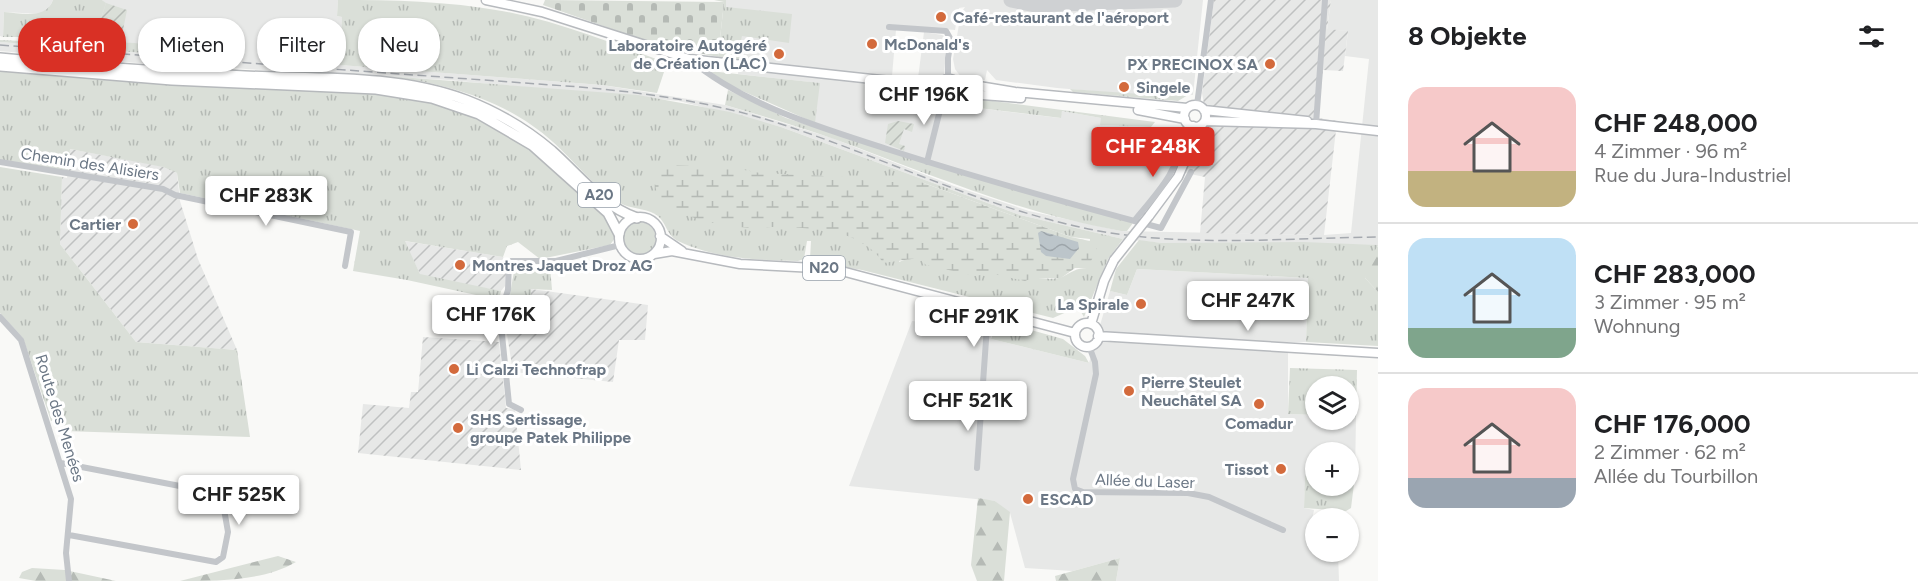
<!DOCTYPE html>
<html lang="de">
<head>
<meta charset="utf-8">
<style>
  body { margin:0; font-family:Figtree,sans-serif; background:#f2f2f2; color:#202124; height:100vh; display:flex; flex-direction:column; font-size:22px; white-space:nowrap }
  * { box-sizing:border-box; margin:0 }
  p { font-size:20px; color:#757577 }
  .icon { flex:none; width:33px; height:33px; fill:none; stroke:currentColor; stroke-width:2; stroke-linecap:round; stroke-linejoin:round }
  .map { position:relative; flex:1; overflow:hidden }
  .side { display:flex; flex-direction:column; background:#fff; width:540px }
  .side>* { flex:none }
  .top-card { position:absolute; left:18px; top:18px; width:570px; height:54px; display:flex; gap:12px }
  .fabs { position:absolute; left:1305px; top:376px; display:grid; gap:12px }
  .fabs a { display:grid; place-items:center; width:54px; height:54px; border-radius:50%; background:#fff; box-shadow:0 2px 4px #0004; font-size:30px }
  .price { position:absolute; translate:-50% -51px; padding:0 14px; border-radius:6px; background:#fff; color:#222; font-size:20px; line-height:39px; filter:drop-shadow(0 2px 3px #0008) }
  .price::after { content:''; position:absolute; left:50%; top:36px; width:18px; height:14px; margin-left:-9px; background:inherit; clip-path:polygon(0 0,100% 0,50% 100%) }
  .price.on { background:#d93025; color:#fff }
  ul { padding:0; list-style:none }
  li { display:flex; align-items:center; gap:18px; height:150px; padding:0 30px }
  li+li { border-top:2px solid #e0e0e0 }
  li span { display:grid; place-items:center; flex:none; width:168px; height:120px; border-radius:18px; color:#555 }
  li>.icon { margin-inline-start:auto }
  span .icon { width:72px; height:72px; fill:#fffc; stroke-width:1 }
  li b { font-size:26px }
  h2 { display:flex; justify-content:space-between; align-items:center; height:72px; padding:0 30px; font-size:26px }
  .pill { padding:0 21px; border-radius:24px; background:#fff; box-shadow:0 2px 4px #0004; font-size:21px; line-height:54px }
  .pill.on { background:#d93025; color:#fff }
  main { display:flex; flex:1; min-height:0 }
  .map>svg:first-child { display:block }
</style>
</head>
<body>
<main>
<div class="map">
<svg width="1378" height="581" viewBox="0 0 1378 581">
  <defs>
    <pattern id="industrial-furrows" width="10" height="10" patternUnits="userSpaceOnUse" patternTransform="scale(1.5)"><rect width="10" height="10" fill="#e7e8e7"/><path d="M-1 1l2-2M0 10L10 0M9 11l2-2" fill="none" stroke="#bfc1c1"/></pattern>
    <pattern id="grass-tufts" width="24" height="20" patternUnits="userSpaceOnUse" patternTransform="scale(1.5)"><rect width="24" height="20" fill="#dadfd8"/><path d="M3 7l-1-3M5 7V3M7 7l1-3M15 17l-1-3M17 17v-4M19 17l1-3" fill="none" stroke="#b5bab5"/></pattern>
    <pattern id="forest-firs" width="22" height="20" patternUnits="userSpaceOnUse" patternTransform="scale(1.5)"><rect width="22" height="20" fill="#dadfd8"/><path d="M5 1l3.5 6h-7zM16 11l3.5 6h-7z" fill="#b5bab5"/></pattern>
    <pattern id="wetland-marsh" width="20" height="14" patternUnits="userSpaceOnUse" patternTransform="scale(1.5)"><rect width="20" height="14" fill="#dadfd8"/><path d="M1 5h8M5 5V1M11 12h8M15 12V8" fill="none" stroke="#b5bab5"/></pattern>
    <pattern id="cemetery-stones" width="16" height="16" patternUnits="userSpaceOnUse" patternTransform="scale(1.5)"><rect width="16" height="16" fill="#dadfd8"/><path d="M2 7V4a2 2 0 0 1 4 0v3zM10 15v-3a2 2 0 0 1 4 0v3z" fill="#b5bab5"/></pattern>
    <pattern id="garden-furrows" width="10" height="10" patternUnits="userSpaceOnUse" patternTransform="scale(1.5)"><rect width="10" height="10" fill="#dadfd8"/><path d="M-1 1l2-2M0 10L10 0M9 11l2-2" fill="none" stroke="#b5bab5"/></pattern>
    <pattern id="water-waves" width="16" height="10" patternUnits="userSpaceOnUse" patternTransform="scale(1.5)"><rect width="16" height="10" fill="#bcc5ca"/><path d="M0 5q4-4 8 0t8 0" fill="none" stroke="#9da5aa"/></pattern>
  </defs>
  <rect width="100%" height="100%" fill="#f9f9f7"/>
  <path fill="#e7e8e7" d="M0 0H53L48 10 40 14 4 12 3 37 0 36Z
    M102 0H338L337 16 342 17 341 65 602 85 725 105 832 138 954 186 1029 211 1121 231 1324 235 1351 233 1369 59 1345 56 1348 31 1327 30 1331 0H1378V245L1162 243 1123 239 1020 215 781 127 679 101 448 80 137 63 0 51V42L158 54 156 46 95 39 105 3Z
    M726 0H1203L1193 95 1143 90 1141 95 1057 88 996 80 987 70 985 80 961 77 955 69 953 59 961 13 965 7 959 8 955 30 908 26 896 30 892 76 918 78 924 32 942 35 947 38 944 76 936 80V98L953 105 1060 118 1062 111 1101 118V125L1172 128 1183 131 1178 162 1136 224 814 127 819 83 738 74 742 35 726 7Z
    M1137 269 1308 278 1306 342H1288V414L1315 415 1316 420H1348L1349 416 1356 417 1355 476H1349L1348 453H1316L1315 476 1305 477 1304 508 1314 510 1312 520 1315 521 1316 552H1338L1339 581H1116L1120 558 1073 571 1025 568 1010 513 995 501 849 486 912 321 992 331 991 339 1089 363 1110 291 1127 295Z"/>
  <path fill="url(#industrial-furrows)" d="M1214 0H1331L1327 29 1348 31 1343 71 1323 70 1318 118 1337 121 1324 235 1200 233 1205 177 1185 173 1195 144 1197 129 1207 122 1202 93Z
    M70 149 161 166 177 173 180 201 198 259 237 350 136 342 60 244 62 177 67 178Z
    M404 241 503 257 507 264 505 286 501 291 424 277 420 274Z
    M531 289 648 305 645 340H619L613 382 513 372 506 328 519 324 530 325Z
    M423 337 499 342 506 408 515 409 521 470 358 453 363 404 409 408 411 392H418Z"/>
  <path fill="url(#grass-tufts)" fill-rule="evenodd" d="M53 0H102L106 3 95 37H3L4 12C21 13 46 20 53 0Z
    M338 0C393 0 447 1 502 11 558 21 613 44 667 63L657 93 602 85 340 65 342 17 337 16Z
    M714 0H726V7L792 14 789 43 742 36 739 60 718 57 724 2Z
    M0 40 92 44 94 41C111 43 149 40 161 51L158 54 0 42Z
    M0 71C79 77 158 81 237 85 325 90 419 86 499 128 542 151 575 189 610 222L615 238 610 245 540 259 518 242 507 246 503 257 405 241 420 274 501 291 499 300 407 280 353 271 360 231 180 193 177 173 163 167 70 149 68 172 0 161Z
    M710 71 820 83 815 123 729 85Z
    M386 76 638 95 730 112 781 127 1020 215 1123 239 1108 259 1084 317 1078 307 1053 318 862 270 813 262 810 259 811 241H807L804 259 798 261C757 260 716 259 678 241 666 235 666 220 655 214 644 208 631 209 620 203 597 190 573 160 553 142 507 100 445 83 386 76ZM921 182 1071 237 1090 239 1087 268C1076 268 1072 272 1062 277 1055 280 1042 278 1035 278 988 275 951 241 899 262Z
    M1070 89 1141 94 1142 90 1188 95 1178 101 1073 92Z
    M728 90 786 118 814 127 1133 223 1127 231H1121C1015 212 933 175 834 139 800 127 762 116 725 105Z
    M969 98 1155 122 1151 127 1100 125 1101 118 1062 111 1061 118 953 105Z
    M0 167 62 177 60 244 136 342 237 350 250 437 63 431 60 419 51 421 23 338 0 313Z
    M622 239a17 17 0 1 1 34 0a17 17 0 1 1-34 0Z
    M1139 240 1162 243 1303 242 1378 245 1365 278 1378 292V346L1306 342 1308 278 1137 269 1127 295 1110 291 1116 269Z
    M515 266H550L552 290 531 289V325L519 324 510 294Z
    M1006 323 1063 339 1085 356 1089 363 991 339 997 324Z
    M1290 368 1357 370 1356 417 1349 416 1348 387H1316L1315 415 1288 414Z
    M1305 476H1315L1316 486H1348L1349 476H1355L1351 508 1346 511 1304 508Z"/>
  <path fill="url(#forest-firs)" d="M1378 246V292L1365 278 1366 262Z
    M978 498 995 501 1010 512 1004 581H977L971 565Z
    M278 556 296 562C264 581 218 581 180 581Z
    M1120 558 1116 581H1056L1055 576Z
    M32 568 65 570 116 581H36L19 578 22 572Z"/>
  <path fill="url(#wetland-marsh)" d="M662 165 729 167 760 173 844 177 873 182H921L1071 237 1099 243 1088 268H1075L1061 278H1032L1025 281 989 273 976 276 926 265 919 258 883 263C874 247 853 236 834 232 819 229 803 228 788 227 776 226 763 228 751 228 721 226 630 213 662 165Z"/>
  <path fill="url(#cemetery-stones)" d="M545 0 724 2 718 57 655 44 543 5Z"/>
  <path fill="url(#garden-furrows)" d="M106 3 127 10 121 40 95 37Z
    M898 121 914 124 912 132 904 129 899 144 905 146 904 151 885 143 888 124Z"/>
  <path fill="url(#water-waves)" d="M1041 231 1078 242 1079 248 1070 259 1046 256 1041 252 1038 233Z"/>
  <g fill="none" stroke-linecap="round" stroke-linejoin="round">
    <path stroke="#cfd1d3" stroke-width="15" d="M1011 0 1035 5 1175 0"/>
    <defs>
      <path id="major" d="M486 0 542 12 689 59 927 85 942 82
        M940 88a9 9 0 1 1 18 0a9 9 0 1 1-18 0Z
        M955 82 1015 92 1187 108
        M956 93 1021 98
        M1184 116a11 11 0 1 1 22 0a11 11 0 1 1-22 0Z
        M1138 110 1185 119
        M1204 110 1307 121
        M1205 121 1316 124 1378 131
        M1149 216 1178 177 1187 156 1193 126
        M619 238a21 21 0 1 1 42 0a21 21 0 1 1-42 0Z
        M660 236 682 251
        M654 254 672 251 740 264 834 269 1075 333
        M1075 335a12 12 0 1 1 24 0a12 12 0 1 1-24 0Z
        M1091 324 1104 281 1114 260
        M1098 336 1378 353"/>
      <path id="highway" d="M0 58C82 66 163 72 245 76 318 79 396 74 466 100 497 112 526 129 552 151 579 175 602 206 637 218
        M0 66 172 80 376 89 432 98 479 114 532 145 608 213 619 234"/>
    </defs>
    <use href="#major" stroke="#b7babe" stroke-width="11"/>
    <use href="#highway" stroke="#b6b9bc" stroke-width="12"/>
    <path stroke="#c3c6ca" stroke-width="6" d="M889 27 946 31 951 40 948 58V79
      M689 59C747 107 820 127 890 150 980 179 1071 204 1161 228L1191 172
      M1197 105 1211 0
      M1316 124 1325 0
      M0 162 163 189 175 195 351 232 345 266
      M927 162 939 114 947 97
      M1134 221C1154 196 1181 170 1181 137
      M0 317 21 340 71 499 66 553 69 581
      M1089 346 1095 362 1096 374 1073 479 1075 489 1083 492 1188 493 1209 497 1283 530
      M521 410 509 404 500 315 508 290 509 261H556L620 245
      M61 463 216 493 222 498 228 532 223 557 216 562 69 535
      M977 468 987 326 996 312"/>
    <use href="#major" stroke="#fff" stroke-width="8"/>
    <use href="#highway" stroke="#fff" stroke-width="9"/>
    <path stroke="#a5a9af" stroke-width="1.5" stroke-dasharray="9 4.5" stroke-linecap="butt" d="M0 45 580 87C649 93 718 103 784 125 881 157 975 203 1075 226 1173 249 1278 238 1378 237"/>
    <defs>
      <path id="major-bridge" d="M1114 260 1149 216"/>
    </defs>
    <use href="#major-bridge" stroke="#b7babe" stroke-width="11" stroke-linecap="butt"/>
    <use href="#major-bridge" stroke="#fff" stroke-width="8"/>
  </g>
  <g fill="#d36a3c" stroke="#fff" stroke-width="2">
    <circle cx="941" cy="17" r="6"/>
    <circle cx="872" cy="44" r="6"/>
    <circle cx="779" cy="54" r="6"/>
    <circle cx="1270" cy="64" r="6"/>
    <circle cx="1124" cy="87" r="6"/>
    <circle cx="133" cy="224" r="6"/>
    <circle cx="460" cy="265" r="6"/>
    <circle cx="1141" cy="304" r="6"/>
    <circle cx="454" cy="369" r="6"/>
    <circle cx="1129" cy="391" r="6"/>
    <circle cx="1259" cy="404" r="6"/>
    <circle cx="458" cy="428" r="6"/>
    <circle cx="1281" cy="469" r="6"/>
    <circle cx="1028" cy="499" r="6"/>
  </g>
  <g text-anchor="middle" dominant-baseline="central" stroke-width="6" stroke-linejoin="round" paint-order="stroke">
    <g fill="#fff" stroke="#97a0aa" stroke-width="1.5">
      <rect x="578" y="183" width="42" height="24" rx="4.5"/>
      <rect x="803" y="256" width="42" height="24" rx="4.5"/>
    </g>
    <g font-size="15" font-weight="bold" fill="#6b7785">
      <text x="599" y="195">A20</text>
      <text x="824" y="268">N20</text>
    </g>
    <g font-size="16" font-weight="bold" fill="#6b7785" stroke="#fff" text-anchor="start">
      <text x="953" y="17">Café-restaurant de l'aéroport</text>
      <text x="884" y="44">McDonald's</text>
      <text x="767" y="45" text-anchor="end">Laboratoire Autogéré<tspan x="767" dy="18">de Création (LAC)</tspan></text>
      <text x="1258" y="64" text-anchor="end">PX PRECINOX SA</text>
      <text x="1136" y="87">Singele</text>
      <text x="121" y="224" text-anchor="end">Cartier</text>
      <text x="472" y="265">Montres Jaquet Droz AG</text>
      <text x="1129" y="304" text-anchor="end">La Spirale</text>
      <text x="466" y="369">Li Calzi Technofrap</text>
      <text x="1141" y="382">Pierre Steulet<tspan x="1141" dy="18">Neuchâtel SA</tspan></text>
      <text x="470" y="419">SHS Sertissage,<tspan x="470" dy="18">groupe Patek Philippe</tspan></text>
      <text x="1259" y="423" text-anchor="middle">Comadur</text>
      <text x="1269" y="469" text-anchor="end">Tissot</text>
      <text x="1040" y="499">ESCAD</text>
    </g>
    <g font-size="16" fill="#6b7785" stroke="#fff">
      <text transform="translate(90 164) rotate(9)">Chemin des Alisiers</text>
      <text transform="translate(60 418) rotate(73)">Route des Menées</text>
      <text transform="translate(1145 481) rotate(2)">Allée du Laser</text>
    </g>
  </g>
</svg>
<div class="fabs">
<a><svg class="icon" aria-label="layers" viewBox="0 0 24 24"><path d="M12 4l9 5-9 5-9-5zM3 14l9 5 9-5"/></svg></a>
<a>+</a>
<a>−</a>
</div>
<b class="price" style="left:924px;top:126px">CHF 196K</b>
<b class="price on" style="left:1153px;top:178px">CHF 248K</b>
<b class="price" style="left:266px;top:227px">CHF 283K</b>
<b class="price" style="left:1248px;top:332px">CHF 247K</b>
<b class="price" style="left:491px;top:346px">CHF 176K</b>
<b class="price" style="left:974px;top:348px">CHF 291K</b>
<b class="price" style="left:968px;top:432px">CHF 521K</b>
<b class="price" style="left:239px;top:526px">CHF 525K</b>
<div class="top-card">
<a class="pill on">Kaufen</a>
<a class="pill">Mieten</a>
<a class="pill">Filter</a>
<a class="pill">Neu</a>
</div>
</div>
<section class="side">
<h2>8 Objekte<svg class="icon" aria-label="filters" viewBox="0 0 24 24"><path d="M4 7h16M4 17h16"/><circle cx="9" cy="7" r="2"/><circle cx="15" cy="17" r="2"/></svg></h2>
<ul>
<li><span style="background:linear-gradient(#f6c9c9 70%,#c2b280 0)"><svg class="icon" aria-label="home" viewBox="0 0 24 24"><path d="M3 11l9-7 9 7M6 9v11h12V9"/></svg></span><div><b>CHF 248,000</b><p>4 Zimmer · 96 m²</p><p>Rue du Jura-Industriel</p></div></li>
<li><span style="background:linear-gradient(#bfe0f5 75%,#7fa58c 0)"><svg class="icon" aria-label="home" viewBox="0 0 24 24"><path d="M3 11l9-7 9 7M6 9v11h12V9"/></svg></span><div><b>CHF 283,000</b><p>3 Zimmer · 95 m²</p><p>Wohnung</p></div></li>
<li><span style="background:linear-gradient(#f6c9c9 75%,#9aa5b1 0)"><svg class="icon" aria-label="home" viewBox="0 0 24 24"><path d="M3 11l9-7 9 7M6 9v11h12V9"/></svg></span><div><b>CHF 176,000</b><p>2 Zimmer · 62 m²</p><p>Allée du Tourbillon</p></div></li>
</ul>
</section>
</main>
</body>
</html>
